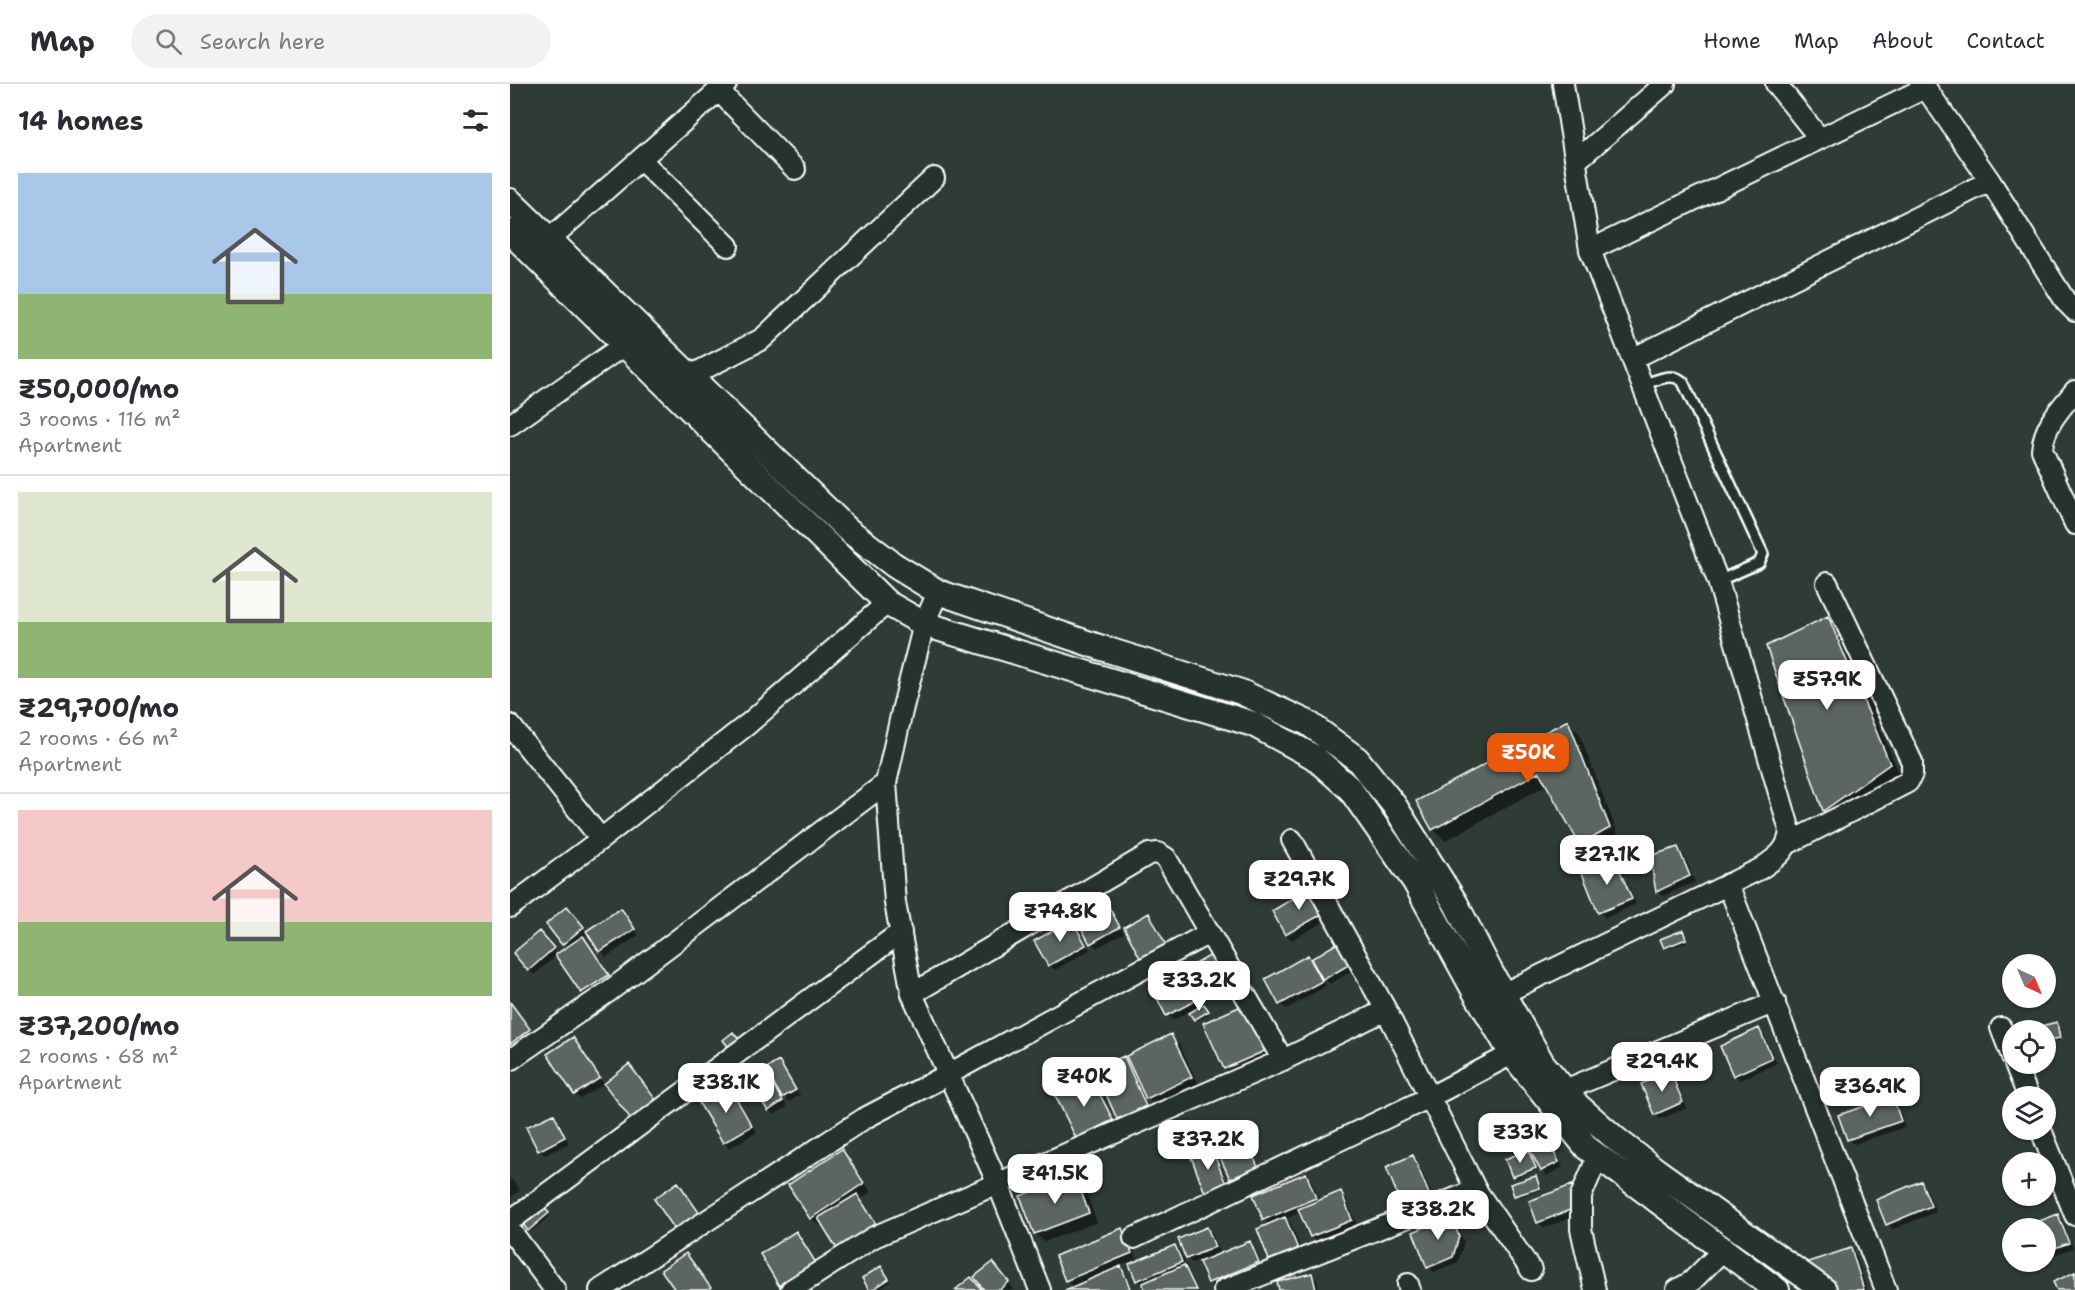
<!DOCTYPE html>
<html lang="en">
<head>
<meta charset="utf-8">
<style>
  body { margin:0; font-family:"Shantell Sans",sans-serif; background:#f2f2f3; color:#2b2b33; height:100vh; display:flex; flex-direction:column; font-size:22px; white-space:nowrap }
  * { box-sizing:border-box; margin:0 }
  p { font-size:20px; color:#7c7c81 }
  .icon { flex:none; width:33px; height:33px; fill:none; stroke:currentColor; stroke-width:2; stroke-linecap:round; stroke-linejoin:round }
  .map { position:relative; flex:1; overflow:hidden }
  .drawer { display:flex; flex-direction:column; background:#fff; width:510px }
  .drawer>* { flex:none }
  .needle { width:39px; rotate:136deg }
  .tools { position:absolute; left:1492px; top:870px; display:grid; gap:12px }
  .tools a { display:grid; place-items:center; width:54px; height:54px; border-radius:50%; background:#fff; box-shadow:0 2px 4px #0004; font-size:30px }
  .price { position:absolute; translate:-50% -51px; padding:0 14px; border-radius:12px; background:#fff; color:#222; font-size:20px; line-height:39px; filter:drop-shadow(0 2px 3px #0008) }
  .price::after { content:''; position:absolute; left:50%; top:36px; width:18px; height:14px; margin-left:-9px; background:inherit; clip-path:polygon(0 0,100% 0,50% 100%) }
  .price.current { background:#ea580c; color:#fff }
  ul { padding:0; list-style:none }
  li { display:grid; align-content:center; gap:12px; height:318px; padding:0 18px }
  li+li { border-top:2px solid #e1e1e2 }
  li span { display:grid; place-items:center; height:186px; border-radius:0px; color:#555 }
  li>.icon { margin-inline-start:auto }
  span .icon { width:108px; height:108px; fill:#fffc; stroke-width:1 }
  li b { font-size:26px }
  h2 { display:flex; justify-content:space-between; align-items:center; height:72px; padding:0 18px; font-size:26px }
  header { display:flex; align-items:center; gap:36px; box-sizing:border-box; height:84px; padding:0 30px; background:#fff; border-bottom:2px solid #e1e1e2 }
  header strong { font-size:28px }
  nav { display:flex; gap:33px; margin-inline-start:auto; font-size:21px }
  .search { width:420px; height:54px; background:#f2f2f3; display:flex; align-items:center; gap:15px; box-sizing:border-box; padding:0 21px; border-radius:33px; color:#7c7c81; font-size:22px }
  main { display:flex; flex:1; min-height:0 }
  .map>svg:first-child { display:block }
</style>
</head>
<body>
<header>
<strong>Map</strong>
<div class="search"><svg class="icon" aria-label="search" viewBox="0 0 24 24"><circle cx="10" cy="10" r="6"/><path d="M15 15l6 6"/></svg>Search here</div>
<nav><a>Home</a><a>Map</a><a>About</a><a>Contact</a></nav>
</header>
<main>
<section class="drawer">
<h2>14 homes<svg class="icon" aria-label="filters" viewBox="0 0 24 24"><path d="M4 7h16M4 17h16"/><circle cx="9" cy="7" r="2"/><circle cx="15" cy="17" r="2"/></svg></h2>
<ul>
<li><span style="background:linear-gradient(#a9c7e8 65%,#8fb573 0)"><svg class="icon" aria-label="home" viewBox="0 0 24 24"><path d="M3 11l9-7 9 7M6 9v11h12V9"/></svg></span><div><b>₹50,000/mo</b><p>3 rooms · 116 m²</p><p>Apartment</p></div></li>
<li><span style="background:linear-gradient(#dfe7d0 70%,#8fb573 0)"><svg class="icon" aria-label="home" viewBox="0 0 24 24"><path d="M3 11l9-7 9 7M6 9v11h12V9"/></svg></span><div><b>₹29,700/mo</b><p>2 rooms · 66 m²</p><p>Apartment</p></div></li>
<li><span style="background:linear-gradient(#f6c9c9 60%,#8fb573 0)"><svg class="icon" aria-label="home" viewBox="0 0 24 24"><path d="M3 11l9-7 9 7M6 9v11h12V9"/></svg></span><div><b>₹37,200/mo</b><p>2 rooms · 68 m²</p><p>Apartment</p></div></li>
</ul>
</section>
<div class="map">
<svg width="1565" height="1206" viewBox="0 0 1565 1206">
  <rect width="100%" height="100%" fill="#2f3b35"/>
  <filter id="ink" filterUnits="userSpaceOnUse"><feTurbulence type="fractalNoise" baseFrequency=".0167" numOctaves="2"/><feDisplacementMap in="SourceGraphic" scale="12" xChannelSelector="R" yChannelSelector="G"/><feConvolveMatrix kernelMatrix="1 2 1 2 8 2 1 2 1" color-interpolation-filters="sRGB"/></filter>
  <g filter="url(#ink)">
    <path fill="#0007" d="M1318 534 1329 545 1390 692 1325 738 1314 726 1258 563Z
      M1058 638 1069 649 1110 756 1082 771 1071 760 1038 700 935 757 923 745 908 718Z
      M1168 765 1174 771 1185 798 1153 812 1147 807Z
      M1105 777 1110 783 1126 820 1095 834 1089 828Z
      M802 805 820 834 782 856 777 851 764 828Z
      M594 818 600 824 614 849 587 864 581 859Z
      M111 826 129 851 96 873 78 849 73 853 103 897 78 914 47 871 24 891 19 886 34 854 48 870 58 864 53 860 62 830 77 848Z
      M639 831 645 837 661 869 638 881Z
      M562 837 567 843 580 866 545 886 539 881Z
      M1172 848 1177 858 1157 865 1155 863Z
      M834 857 851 882 820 900 812 892 816 902 776 925 770 920 798 872 801 876Z
      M707 869 725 895 695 913 685 904 699 930 687 937 680 927 663 936 658 931 644 904Z
      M1512 876 1515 880H1505L1504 878Z
      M0 919 25 951 0 968Z
      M738 921 767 973 724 993 715 984 695 940Z
      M1546 940 1552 956 1539 959 1536 956V946H1534L1533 943Z
      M1248 945 1254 951 1267 979 1230 996 1225 991Z
      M661 952 669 960 689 1001 646 1022 638 1014 633 1004 630 1005 640 1027 614 1039 609 1034 613 974 622 983Z
      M63 955 94 1000 70 1015 65 1010Z
      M268 979 274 984 290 1011 279 1018 271 1010 277 1023 264 1031 259 1026 252 987 262 996Z
      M1160 989 1165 994 1177 1024 1150 1035 1145 1030Z
      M581 994 586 1000 607 1042 573 1059 568 1053 547 1011Z
      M219 1004 224 1009 247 1048 219 1064 214 1058Z
      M1382 1014 1388 1020 1395 1043 1344 1060 1338 1055Z
      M43 1032 49 1037 59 1059 35 1071 29 1066Z
      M731 1049 737 1054 752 1089 727 1100 721 1095 706 1061Z
      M1037 1056 1042 1061 1053 1083 1037 1092 1032 1086Z
      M331 1067 340 1075 361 1108 351 1115 371 1146 334 1169 313 1140 310 1142 301 1134Z
      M701 1067 707 1072 720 1106 702 1113 696 1108Z
      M1018 1067 1027 1086 1006 1094 1003 1092Z
      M903 1073 908 1078 924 1116 898 1126 893 1121Z
      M796 1091 801 1096 810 1117 830 1109 836 1114 847 1141 807 1158 801 1153 791 1128 775 1135 781 1140 793 1170 766 1181 761 1176 749 1146 760 1141 754 1135Z
      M565 1093 573 1101 587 1138 534 1158 525 1149Z
      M1025 1093 1031 1106 1008 1113 1006 1111Z
      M0 1094 10 1106 0 1114Z
      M1411 1099 1416 1104 1426 1128 1383 1145 1378 1140Z
      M1061 1102 1067 1108 1075 1128 1034 1144 1029 1139 1021 1118Z
      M29 1120 40 1132 21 1148 11 1136Z
      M1548 1132 1553 1137 1563 1164 1536 1174V1144H1514Z
      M941 1134 946 1139 954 1158 948 1178 924 1188 919 1183Z
      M697 1145 702 1150 711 1171 740 1158 745 1164 753 1183 705 1203 699 1198 690 1176 682 1179 677 1174Z
      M612 1146 617 1152 627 1175 609 1182 616 1190 623 1206H557L564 1203 556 1196Z
      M286 1149 310 1185 276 1206 270 1201Z
      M665 1163 670 1168 677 1183 675 1184 679 1188 687 1206H635V1201H633L627 1196Z
      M1341 1166 1346 1171 1357 1206H1329Z
      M176 1170 182 1176 203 1206H167Z
      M488 1185 504 1205 502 1206H476Z
      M373 1186 381 1198 368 1206H360Z
      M801 1190 807 1196 809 1206H771Z"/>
    <path fill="#5b6661" stroke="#fff" stroke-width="1.5" d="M1318 532 1380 680 1313 727 1256 562Z
      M1058 636 1100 744 1070 761 1029 688 922 746 906 717Z
      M1168 763 1180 792 1146 808 1140 772Z
      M1105 775 1122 815 1088 829 1072 789Z
      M802 803 816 828 775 851 762 827Z
      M595 816 610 843 580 860 565 833Z
      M57 822 74 843 52 861 36 840Z
      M111 824 125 845 89 868 76 847Z
      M639 829 657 863 631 876 614 843Z
      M562 836 576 861 538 882 524 857Z
      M1173 846 1176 855 1154 864 1150 855Z
      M29 847 44 864 18 887 3 869Z
      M73 852 99 891 71 909 45 871Z
      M834 855 847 876 813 896 801 875Z
      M708 867 721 890 688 909 675 886Z
      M798 871 812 897 769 921 755 895Z
      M675 887 689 915 656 932 642 904Z
      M0 918 20 945 0 960Z
      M738 919 759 965 714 985 693 939Z
      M694 920 699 927 684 936 679 929Z
      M1547 938 1550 954 1536 957V946H1532L1531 942Z
      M1249 944 1262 974 1223 992 1210 962Z
      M223 948 230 957 220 965 213 956Z
      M661 950 682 993 636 1015 616 972Z
      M63 953 90 994 64 1011 37 970Z
      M614 972 636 1022 607 1035 585 985Z
      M269 977 286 1006 272 1014 255 985Z
      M119 980 146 1016 121 1035 94 1000Z
      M253 985 273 1017 258 1027 237 995Z
      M1160 987 1173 1018 1144 1031 1131 1000Z
      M581 993 603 1036 566 1054 545 1011Z
      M219 1002 242 1042 213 1059 189 1019Z
      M1383 1013 1391 1037 1337 1056 1328 1031Z
      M44 1030 55 1053 28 1067 16 1043Z
      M732 1047 748 1083 720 1095 704 1060Z
      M1037 1054 1049 1078 1031 1087 1018 1063Z
      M332 1065 354 1099 300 1135 278 1101Z
      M702 1065 716 1100 695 1109 681 1073Z
      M1018 1066 1026 1084 1002 1093 995 1075Z
      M903 1071 919 1110 892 1122 876 1083Z
      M796 1089 806 1114 753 1136 743 1111Z
      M565 1091 579 1129 524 1150 510 1112Z
      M1026 1092 1030 1104 1004 1112 1000 1100Z
      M1411 1097 1421 1122 1376 1141 1366 1116Z
      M168 1098 190 1130 166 1147 144 1115Z
      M1062 1101 1070 1122 1027 1139 1019 1117Z
      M831 1107 842 1136 800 1153 788 1125Z
      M347 1110 366 1140 327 1165 308 1134Z
      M29 1118 39 1129 18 1147 9 1135Z
      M1548 1130 1559 1159 1536 1167V1144H1511Z
      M941 1132 949 1152 943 1173 917 1184 903 1148Z
      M775 1133 788 1165 759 1176 747 1145Z
      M697 1143 705 1163 676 1175 668 1155Z
      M612 1144 622 1169 555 1197 545 1172Z
      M286 1147 306 1179 269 1202 250 1170Z
      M740 1157 749 1178 698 1199 689 1178Z
      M665 1161 672 1178 626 1197 619 1180Z
      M1341 1164 1354 1206H1326L1302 1191 1298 1178Z
      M176 1169 201 1204 198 1206H165L151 1186Z
      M483 1178 499 1198 490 1206H474L464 1193Z
      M674 1181 686 1206H634L633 1199Z
      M371 1182 379 1195 362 1206H359L352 1194Z
      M611 1182 620 1204 614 1206H555Z
      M1565 1188V1206H1547L1543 1198Z
      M802 1189 806 1206H769L767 1198Z
      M461 1193 472 1206H445Z"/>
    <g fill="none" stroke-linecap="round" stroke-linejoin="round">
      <defs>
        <path id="service" d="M1132 301C1146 297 1162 287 1173 298L1253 470 1249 479 1208 497"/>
        <path id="minor" d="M1266 0 1310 55
          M1413 0 1480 97 1556 218 1565 227
          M209 7 285 85
          M131 76 218 162
          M1066 77 1155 0
          M27 162 51 145 216 0
          M1080 166 1415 4
          M1122 275 1480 97
          M180 292 252 255 424 94
          M1565 307C1550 325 1534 341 1532 366L1565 440
          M0 341 114 261
          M428 508 414 540 392 627 376 699 385 819 402 910 488 1100 530 1206
          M0 641 91 755
          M782 756 876 926 966 1106 1021 1186
          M1279 759 1398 698 1402 690V678L1317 499
          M1218 800 1376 1206
          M0 823 91 755 238 640 377 519
          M402 910 639 770 648 769 656 774 773 976
          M980 916 1250 785C1266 774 1278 767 1280 747L1208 497 1080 166 1053 0
          M1491 944 1503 975
          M0 976 98 908 376 699
          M1505 980 1518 1012
          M1055 1006 1265 918
          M1531 1046 1565 1131
          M0 1137 391 848
          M0 1146 45 1206
          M624 1154 920 1013 1002 970
          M898 1200 900 1206
          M90 1206 355 1034 437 991 699 849
          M281 1206 364 1153 773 976 876 926
          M714 1206 966 1106
          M1085 1206 1071 1145V1112L1088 1072
          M1167 1206 1181 1198 1213 1166"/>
        <path id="tertiary" d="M0 117 337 445 384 481 428 508 592 564 731 608 798 639 847 675 884 721 946 820 980 887 1032 979 1067 1021 1107 1056 1147 1087 1314 1206
          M0 148 377 519 414 540 743 640 804 673 840 705 905 798 965 908 1002 970 1077 1064 1267 1206"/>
      </defs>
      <use href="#service" stroke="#fff" stroke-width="14"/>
      <use href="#minor" stroke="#fff" stroke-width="24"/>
      <use href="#tertiary" stroke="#fff" stroke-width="28"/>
      <use href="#service" stroke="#26332d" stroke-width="9"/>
      <use href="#minor" stroke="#26332d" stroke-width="20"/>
      <use href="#tertiary" stroke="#26332d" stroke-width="24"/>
    </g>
  </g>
</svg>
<div class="tools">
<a><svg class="needle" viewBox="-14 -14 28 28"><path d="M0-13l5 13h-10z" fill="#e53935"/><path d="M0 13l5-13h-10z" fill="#7c7c81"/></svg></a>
<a><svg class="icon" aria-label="locate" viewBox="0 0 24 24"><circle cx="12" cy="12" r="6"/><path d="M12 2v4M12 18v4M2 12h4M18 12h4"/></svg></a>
<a><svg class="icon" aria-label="layers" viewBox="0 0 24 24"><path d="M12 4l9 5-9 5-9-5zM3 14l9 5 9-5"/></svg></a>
<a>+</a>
<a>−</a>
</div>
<b class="price" style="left:1317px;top:627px">₹57.9K</b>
<b class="price current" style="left:1018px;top:700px">₹50K</b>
<b class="price" style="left:1097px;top:802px">₹27.1K</b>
<b class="price" style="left:789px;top:827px">₹29.7K</b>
<b class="price" style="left:550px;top:859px">₹74.8K</b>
<b class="price" style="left:689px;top:928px">₹33.2K</b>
<b class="price" style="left:1152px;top:1009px">₹29.4K</b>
<b class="price" style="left:574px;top:1024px">₹40K</b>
<b class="price" style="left:216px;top:1030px">₹38.1K</b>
<b class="price" style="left:1360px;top:1034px">₹36.9K</b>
<b class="price" style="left:1010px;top:1080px">₹33K</b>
<b class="price" style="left:698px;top:1087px">₹37.2K</b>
<b class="price" style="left:545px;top:1121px">₹41.5K</b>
<b class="price" style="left:928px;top:1157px">₹38.2K</b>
</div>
</main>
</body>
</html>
